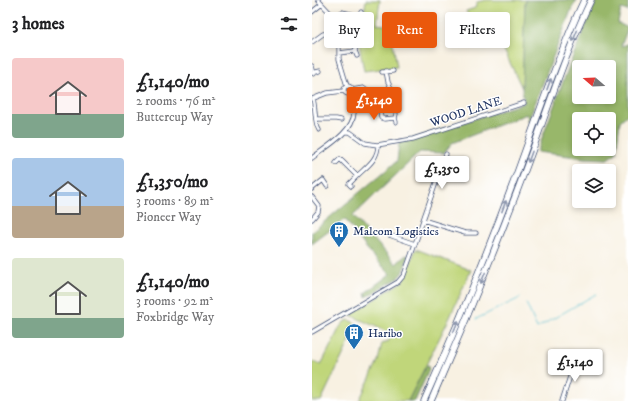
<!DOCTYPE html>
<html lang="en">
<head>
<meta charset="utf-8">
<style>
  body { margin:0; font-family:"IM FELL DW Pica",serif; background:#f6f6f6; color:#202124; height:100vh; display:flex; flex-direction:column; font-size:15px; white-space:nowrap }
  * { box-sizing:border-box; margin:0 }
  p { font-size:13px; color:#757577 }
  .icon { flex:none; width:22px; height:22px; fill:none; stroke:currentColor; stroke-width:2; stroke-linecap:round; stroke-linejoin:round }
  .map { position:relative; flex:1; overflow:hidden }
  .panel { display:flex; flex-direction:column; background:#fff; width:312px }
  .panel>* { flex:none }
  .banner { position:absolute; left:12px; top:12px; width:244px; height:36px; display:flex; gap:8px }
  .needle { width:26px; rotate:289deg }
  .tools { position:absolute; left:260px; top:60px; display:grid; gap:8px }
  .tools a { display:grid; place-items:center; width:44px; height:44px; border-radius:4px; background:#fff; box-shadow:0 2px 6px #0003; font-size:20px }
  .price { position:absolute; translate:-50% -34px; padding:0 9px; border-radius:4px; background:#fff; color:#222; font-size:13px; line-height:26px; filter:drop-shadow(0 1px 2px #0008) }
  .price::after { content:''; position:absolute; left:50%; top:24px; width:12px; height:9px; margin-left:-6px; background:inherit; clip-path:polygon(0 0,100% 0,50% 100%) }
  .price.selected { background:#ea580c; color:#fff }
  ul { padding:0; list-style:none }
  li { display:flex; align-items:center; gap:12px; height:100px; padding:0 12px }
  li span { display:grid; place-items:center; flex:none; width:112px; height:80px; border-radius:4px; color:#555 }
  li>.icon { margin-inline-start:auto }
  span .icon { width:48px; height:48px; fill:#fffc; stroke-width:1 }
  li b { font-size:17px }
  h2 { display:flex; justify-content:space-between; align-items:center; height:48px; padding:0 12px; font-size:17px }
  .tag { padding:0 14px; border-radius:4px; background:#fff; box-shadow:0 2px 6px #0003; font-size:14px; line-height:36px }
  .tag.selected { background:#ea580c; color:#fff }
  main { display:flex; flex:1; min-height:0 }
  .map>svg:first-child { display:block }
</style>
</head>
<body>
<main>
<section class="panel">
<h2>3 homes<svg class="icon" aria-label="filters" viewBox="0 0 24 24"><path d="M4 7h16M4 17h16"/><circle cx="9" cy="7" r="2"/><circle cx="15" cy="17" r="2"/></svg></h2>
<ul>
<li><span style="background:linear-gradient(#f6c9c9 70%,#7fa58c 0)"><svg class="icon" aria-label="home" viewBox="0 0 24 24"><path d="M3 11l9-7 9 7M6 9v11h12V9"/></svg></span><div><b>£1,140/mo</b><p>2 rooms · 76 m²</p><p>Buttercup Way</p></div></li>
<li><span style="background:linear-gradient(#a9c7e8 60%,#b9a48a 0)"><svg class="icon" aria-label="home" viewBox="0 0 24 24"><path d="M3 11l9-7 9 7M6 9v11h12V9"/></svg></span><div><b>£1,350/mo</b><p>3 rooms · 89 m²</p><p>Pioneer Way</p></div></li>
<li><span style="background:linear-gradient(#dfe7d0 75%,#7fa58c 0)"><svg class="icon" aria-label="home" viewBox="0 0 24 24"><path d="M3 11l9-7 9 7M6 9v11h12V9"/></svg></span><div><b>£1,140/mo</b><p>3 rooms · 92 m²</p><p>Foxbridge Way</p></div></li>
</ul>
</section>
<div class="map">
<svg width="316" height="401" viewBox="0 0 316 401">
  <rect width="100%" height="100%" fill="#fff"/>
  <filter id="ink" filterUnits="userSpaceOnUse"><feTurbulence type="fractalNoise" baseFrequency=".025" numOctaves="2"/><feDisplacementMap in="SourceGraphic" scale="8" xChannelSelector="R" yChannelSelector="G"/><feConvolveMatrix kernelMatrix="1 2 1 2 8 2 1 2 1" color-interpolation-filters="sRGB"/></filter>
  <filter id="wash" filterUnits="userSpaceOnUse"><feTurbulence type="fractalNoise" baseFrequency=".012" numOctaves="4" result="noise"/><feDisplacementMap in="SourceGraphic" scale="16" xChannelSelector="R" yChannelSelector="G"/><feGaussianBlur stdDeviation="0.9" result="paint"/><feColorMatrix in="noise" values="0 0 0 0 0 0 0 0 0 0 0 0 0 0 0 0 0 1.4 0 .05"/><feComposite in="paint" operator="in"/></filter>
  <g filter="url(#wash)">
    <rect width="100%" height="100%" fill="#f8f1e2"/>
    <path fill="#c0d67a" stroke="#6e826c" d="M54 0H68L65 24 78 26 85 67 52 71 47 44Z
      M174 0H214L213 4 210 88 181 27 166 35 154 11 163 8 165 2Z
      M104 249 159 270 138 317 96 401H47L66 361 70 343 73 344 74 341 76 342 80 334 38 315 91 281Z
      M37 320 45 324 44 328 9 401H0V361L9 365 28 327 32 322Z"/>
    <path fill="#98b76a" stroke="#5a7364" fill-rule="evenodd" d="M214 0H265L260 8 216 122 215 114 140 143 132 153 108 152 41 216 84 264 94 255 97 256 90 273 85 279 54 297 53 293 78 274 58 253 33 219 0 244V232L85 161 87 143 212 103 210 88 213 4Z
      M285 0H316V11L309 9 306 23 316 28 309 46 316 44V114L308 121 304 153 295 159 273 158 225 152C244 101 262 49 285 0ZM267 67H297V97H267ZM267 119H297V149H267Z
      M114 366H116L117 370 103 401H96Z"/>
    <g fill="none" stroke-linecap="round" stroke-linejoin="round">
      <path stroke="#55bfd1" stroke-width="1" d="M214 303 225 328 284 294
        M164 319 208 298"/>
    </g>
  </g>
  <g filter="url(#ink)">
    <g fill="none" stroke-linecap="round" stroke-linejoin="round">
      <defs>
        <path id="minor" d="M6 0 20 15 27 29V59L35 86
          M0 12 10 4
          M21 18 30 12 48 16
          M47 20 49 12
          M0 42 11 34 27 32
          M44 47 43 51 45 56
          M27 53 43 51
          M0 66 2 74
          M70 72 81 71
          M0 73 8 71
          M32 90a4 4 0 1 1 8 0a4 4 0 1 1-8 0Z
          M40 90 51 88 62 96 78 93 79 88 76 82 74 71
          M66 96 69 118 72 119 83 118
          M0 99 15 93 32 91
          M1 99C4 108 2 123 7 130
          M84 114 83 118 84 122
          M4 119H24L29 120
          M34 132H38L53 143 65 145 101 139 212 103
          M0 158C14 147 41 132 42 113 42 107 40 100 38 94
          M24 163 28 159 45 176 37 184 39 186
          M45 176C54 167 66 160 66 145
          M0 189 11 180 15 186
          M0 197 7 206 6 212 0 219
          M111 220 134 154
          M103 244 111 220 153 233H164
          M0 332 86 282 92 275 103 244 77 235
          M250 401 263 361"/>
        <path id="highway" d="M112 401C146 325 177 248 206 170 227 113 246 55 272 0
          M119 401C152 326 183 250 212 173 234 115 252 56 279 0"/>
      </defs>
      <use href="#minor" stroke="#3c4c72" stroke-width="5"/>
      <use href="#highway" stroke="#3c4c72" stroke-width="7"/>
      <use href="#minor" stroke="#fff" stroke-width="3.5"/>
      <use href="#highway" stroke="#fff" stroke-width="5.5"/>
    </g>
    <defs><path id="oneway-shaft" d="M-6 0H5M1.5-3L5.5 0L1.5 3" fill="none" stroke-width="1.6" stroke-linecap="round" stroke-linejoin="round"/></defs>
    <g stroke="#8d97ae">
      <use href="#oneway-shaft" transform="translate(263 36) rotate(112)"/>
      <use href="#oneway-shaft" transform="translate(237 84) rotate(-70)"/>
      <use href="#oneway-shaft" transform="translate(218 157) rotate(110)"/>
      <use href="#oneway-shaft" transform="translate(192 206) rotate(-69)"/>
      <use href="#oneway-shaft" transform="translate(171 278) rotate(112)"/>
      <use href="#oneway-shaft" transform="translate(144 326) rotate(-67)"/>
    </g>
  </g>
  <defs>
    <symbol id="building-pin" viewBox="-11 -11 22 30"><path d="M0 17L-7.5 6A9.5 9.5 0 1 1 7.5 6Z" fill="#1f6fb2" stroke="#fff"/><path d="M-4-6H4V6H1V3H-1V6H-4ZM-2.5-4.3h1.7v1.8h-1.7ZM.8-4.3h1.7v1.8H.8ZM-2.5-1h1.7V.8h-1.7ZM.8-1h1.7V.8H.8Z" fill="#fff"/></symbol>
  </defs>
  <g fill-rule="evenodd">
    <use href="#building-pin" x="16" y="220" width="22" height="30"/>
    <use href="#building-pin" x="31" y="322" width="22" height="30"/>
  </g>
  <g text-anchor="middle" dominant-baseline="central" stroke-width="3" stroke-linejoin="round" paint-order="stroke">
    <g font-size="12" fill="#1b2f5e" stroke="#fff">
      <text transform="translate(154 112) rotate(-18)">WOOD LANE</text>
    </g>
    <g font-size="12" fill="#1b2f5e" stroke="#fff" text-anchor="start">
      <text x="41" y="231">Malcom Logistics</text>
      <text x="56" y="333">Haribo</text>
    </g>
  </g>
</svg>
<div class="tools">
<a><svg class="needle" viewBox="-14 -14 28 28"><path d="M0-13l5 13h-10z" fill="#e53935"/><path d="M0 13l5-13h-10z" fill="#757577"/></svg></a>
<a><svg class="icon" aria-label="locate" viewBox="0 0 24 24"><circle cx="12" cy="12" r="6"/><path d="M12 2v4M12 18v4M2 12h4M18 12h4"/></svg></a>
<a><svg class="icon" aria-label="layers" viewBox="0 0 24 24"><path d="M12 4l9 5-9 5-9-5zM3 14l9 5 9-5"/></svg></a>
</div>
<b class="price selected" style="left:62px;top:121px">£1,140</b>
<b class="price" style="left:130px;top:190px">£1,350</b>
<b class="price" style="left:263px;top:383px">£1,140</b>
<div class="banner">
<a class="tag">Buy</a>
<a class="tag selected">Rent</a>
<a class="tag">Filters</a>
</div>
</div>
</main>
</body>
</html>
